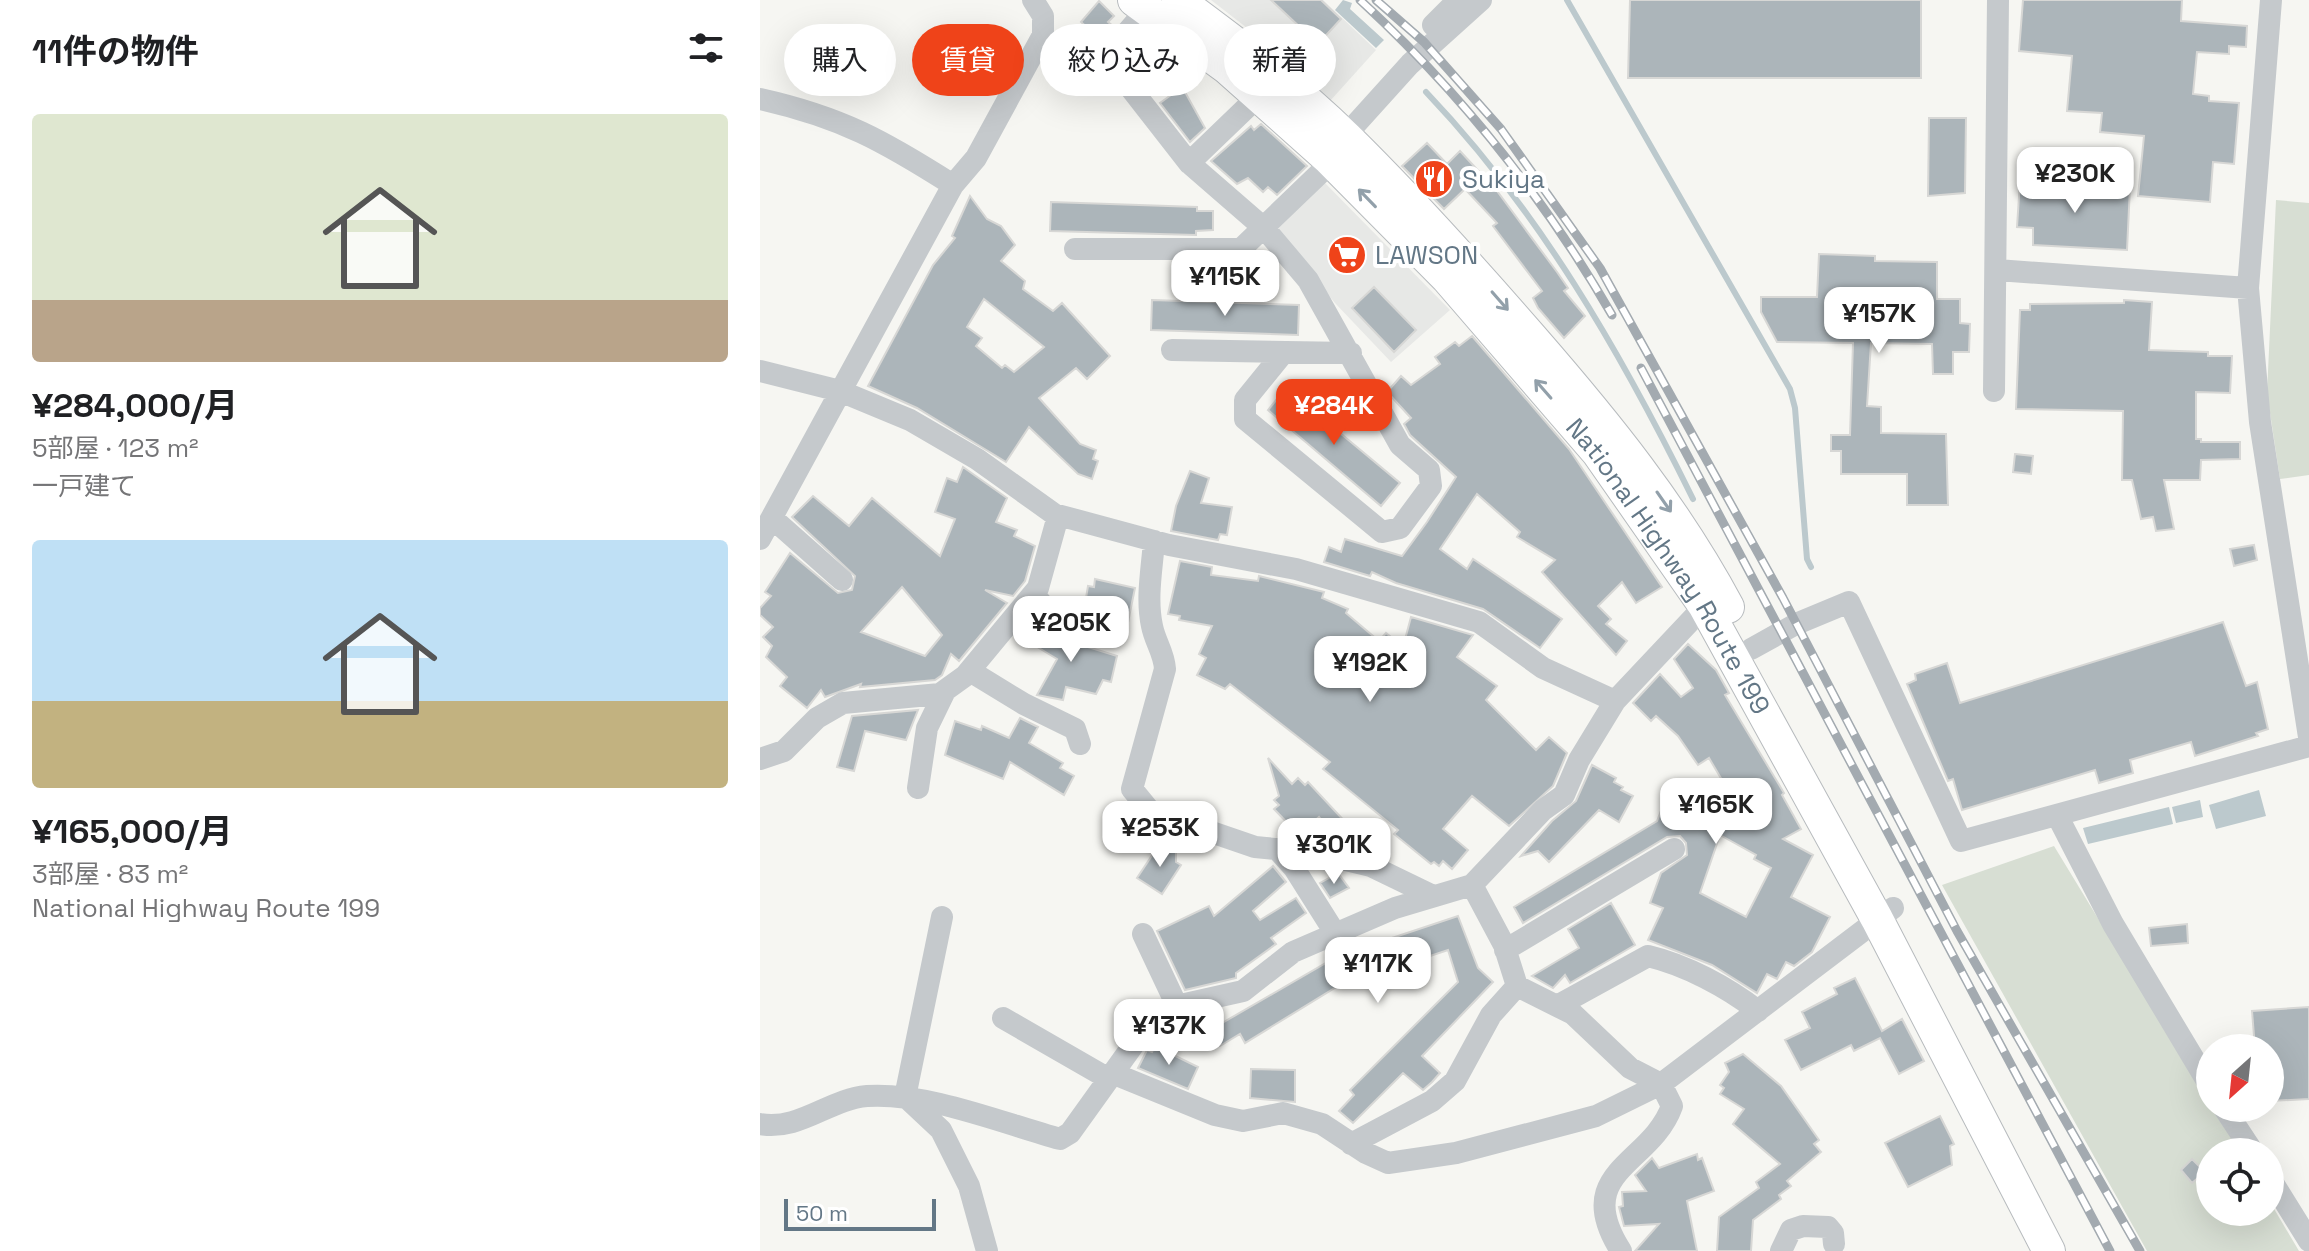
<!DOCTYPE html>
<html lang="ja">
<head>
<meta charset="utf-8">
<style>
  body { margin:0; font-family:"Space Grotesk","Noto Sans JP",sans-serif; background:#f2f2f2; color:#202124; height:100vh; display:flex; flex-direction:column; font-size:30px; white-space:nowrap }
  * { box-sizing:border-box; margin:0 }
  p { font-size:26px; color:#757577 }
  .icon { flex:none; width:44px; height:44px; fill:none; stroke:currentColor; stroke-width:2; stroke-linecap:round; stroke-linejoin:round }
  .map { position:relative; flex:1; overflow:hidden }
  .panel { display:flex; flex-direction:column; background:#fff; width:760px }
  .panel>* { flex:none }
  .guide { position:absolute; left:24px; top:24px; width:760px; height:72px; display:flex; gap:16px }
  .needle { width:52px; rotate:207deg }
  .buttons { position:absolute; left:1436px; top:1034px; display:grid; gap:16px }
  .buttons a { display:grid; place-items:center; width:88px; height:88px; border-radius:50%; background:#fff; box-shadow:0 8px 32px #0002; font-size:40px }
  .scale { position:absolute; left:24px; bottom:20px; width:152px; box-sizing:border-box; padding-left:8px; border:4px solid #637786; border-top:0; font-size:22px; line-height:28px; white-space:nowrap; color:#637786; -webkit-text-stroke:6px #fff; paint-order:stroke }
  .price { position:absolute; translate:-50% -68px; padding:0 18px; border-radius:16px; background:#fff; color:#222; font-size:26px; line-height:52px; filter:drop-shadow(0 2px 4px #0008) }
  .price::after { content:''; position:absolute; left:50%; top:48px; width:24px; height:18px; margin-left:-12px; background:inherit; clip-path:polygon(0 0,100% 0,50% 100%) }
  .price.on { background:#ef4319; color:#fff }
  ul { padding:0; list-style:none }
  li { display:grid; align-content:center; gap:16px; height:424px; padding:0 32px }
  li span { display:grid; place-items:center; height:248px; border-radius:8px; color:#555 }
  li>.icon { margin-inline-start:auto }
  span .icon { width:144px; height:144px; fill:#fffc; stroke-width:1 }
  li b { font-size:34px }
  h2 { display:flex; justify-content:space-between; align-items:center; height:96px; padding:0 32px; font-size:34px }
  .pill { padding:0 28px; border-radius:36px; background:#fff; box-shadow:0 8px 32px #0002; font-size:28px; line-height:72px }
  .pill.on { background:#ef4319; color:#fff }
  main { display:flex; flex:1; min-height:0 }
  .map>svg:first-child { display:block }
</style>
</head>
<body>
<main>
<section class="panel">
<h2>11件の物件<svg class="icon" aria-label="filters" viewBox="0 0 24 24"><path d="M4 7h16M4 17h16"/><circle cx="9" cy="7" r="2"/><circle cx="15" cy="17" r="2"/></svg></h2>
<ul>
<li><span style="background:linear-gradient(#dfe7d0 75%,#b9a48a 0)"><svg class="icon" aria-label="home" viewBox="0 0 24 24"><path d="M3 11l9-7 9 7M6 9v11h12V9"/></svg></span><div><b>¥284,000/月</b><p>5部屋 · 123 m²</p><p>一戸建て</p></div></li>
<li><span style="background:linear-gradient(#bfe0f5 65%,#c2b280 0)"><svg class="icon" aria-label="home" viewBox="0 0 24 24"><path d="M3 11l9-7 9 7M6 9v11h12V9"/></svg></span><div><b>¥165,000/月</b><p>3部屋 · 83 m²</p><p>National Highway Route 199</p></div></li>
</ul>
</section>
<div class="map">
<svg width="1549" height="1251" viewBox="0 0 1549 1251">
  <rect width="100%" height="100%" fill="#f6f6f2"/>
  <path fill="#e7e8e6" d="M451 0H563L616 50 570 101 509 45Z
    M564 182 690 310 631 362 575 303 515 229Z"/>
  <path fill="#d7ded3" d="M1516 200 1549 203V475L1520 479 1507 393Z
    M1294 846 1480 1152H1450V1212H1510V1202L1539 1251H1387L1182 885Z"/>
  <path fill="#bcc9cd" d="M583 0 592 3 590 9 624 40 616 48 575 10Z
    M1499 790 1506 816 1456 829 1449 805Z
    M1440 800 1443 817 1416 823 1412 807Z
    M1409 807 1413 824 1328 844 1323 828Z"/>
  <g fill="none" stroke-linecap="round" stroke-linejoin="round">
    <path stroke="#bcc9cd" stroke-width="6" d="M807 0 1030 389 1035 408 1047 559 1051 567
      M666 92C780 212 860 351 933 499"/>
  </g>
  <path fill="#acb5ba" stroke="#d7d7d5" stroke-width="2" fill-rule="evenodd" d="M511 0H561L581 19 558 44Z
    M870 0H1161V78H868Z
    M1263 0H1422L1421 21 1487 26 1486 47 1469 46V54L1437 52 1433 94 1449 96V101L1479 103 1474 164 1453 162 1450 202 1378 196 1384 136 1340 132 1342 113 1307 111 1312 56 1259 51Z
    M339 1 354 16 348 22 353 26 340 39 321 22Z
    M405 46 433 70 420 83 445 128 430 142 400 103 411 95 383 68Z
    M1169 118H1206L1205 193 1168 196Z
    M501 124 547 166 517 195 508 187 503 192 488 178 477 184 451 161 491 126 494 130Z
    M667 143 687 164 700 151 737 191 797 272 808 288 804 291 825 316 804 338 778 308 773 298 782 291 733 226 737 223 705 189 684 209 642 166Z
    M1260 181 1370 187 1367 250 1273 245V228L1257 227Z
    M210 196 227 219 241 226 255 245 241 261 265 281 263 289 293 311 302 303 350 356 327 379 316 368 279 398 320 444 336 450 333 459 338 461 332 479 318 474 269 427 246 462 157 408 108 386 173 265 195 238 192 236ZM224 299 284 347 254 372 245 365 242 368 216 346 222 338 207 327Z
    M291 202 437 207V211H453V230L436 231V235L290 231Z
    M1059 254 1115 256V261L1177 262V299H1200V323L1210 324 1209 352H1193V374H1173L1172 344 1111 343 1107 406 1121 407V433L1186 434 1188 505H1147V474H1081V451H1071V435H1090L1093 343 1017 342 1001 312V297H1057Z
    M614 287 656 330 634 352 592 308Z
    M392 300 539 305 538 335 391 330Z
    M1364 300 1392 302 1389 350 1448 352V356H1472L1470 393 1436 392V439H1441V442H1480V459L1441 460 1440 480H1404L1414 529 1396 531 1393 517 1381 519 1372 480H1362L1363 411 1256 409 1260 310H1270V304L1364 303Z
    M712 336 809 449 902 587 876 603 862 582 838 606 851 619 846 624 867 641 856 655 782 572 795 560 757 537 760 532 717 494 680 549 707 569 713 559 802 619 780 648 723 609 636 583 612 572 610 576 564 562 569 547 581 552 585 539 642 556 667 522 696 477 650 435 644 424 651 418 627 392 641 376 651 385 680 364 675 357 695 342 699 346Z
    M526 388 640 483 621 506 508 410Z
    M1255 454 1273 456 1271 474 1253 472Z
    M203 467 247 498 236 522 257 530 254 536 275 546 265 581 253 596 225 590 247 603 199 661 191 654 182 675 175 680 100 687 101 684 65 697 61 690 47 708 20 686 27 677 6 657 12 646 3 637 13 627 0 615V608L11 596 5 592 30 553 78 593 92 590 95 576 32 517 53 496 89 526 112 498 180 556 195 519 175 512 187 478 197 482ZM142 587 182 635 165 656 101 632Z
    M430 471 449 478 441 503 472 507 467 535 460 534 458 540 411 531 416 506Z
    M1494 545 1497 560 1474 566 1470 549Z
    M420 561 452 567 451 575 498 581 499 576 564 592 562 598 588 609 586 613 619 641 626 633 643 647 651 617 713 635 697 657 737 686 726 700 776 750 789 737 807 753 793 786 749 826 712 796 683 829 708 850 692 869 683 861 679 866 674 862 671 864 634 834 638 830 563 769 570 762 470 684 465 689 437 675 446 658 439 654 452 626 419 620 420 616 408 614Z
    M335 579 375 588 364 642H346L352 615 324 610 328 586 334 587Z
    M272 617 301 643 312 642 357 656 351 682 343 680 336 694 306 687 303 700 277 695 297 659 274 645 276 642 263 628Z
    M1463 622 1486 686 1497 682 1508 729 1496 733 1498 736 1435 756 1431 742 1370 760 1373 773 1339 783 1335 770 1202 810 1193 779 1188 781 1147 684 1156 680 1155 674 1187 663 1200 703Z
    M928 644 956 670 969 693 965 695 1024 793 1022 795 1041 829 1023 839 1053 855 1031 897 1070 917 1052 952 1034 966 1026 962 1017 979 1007 974 997 993 952 965 888 940 903 908 890 903 901 873 927 855 926 843 920 836 907 837 763 923 754 907 897 821 913 780 985 819 949 758 938 765 918 736 896 716 891 721 873 703 900 674 921 697 933 688 914 659ZM960 835 996 855 994 859 1011 868 986 917 940 893Z
    M158 710 146 740 105 731 94 771 77 767 92 716Z
    M260 718 278 727 269 743 303 763 300 768 314 776 304 795 250 762 243 779 185 755 195 721 221 730 222 726 249 738Z
    M508 758 532 784 538 778 545 785 548 782 589 826 576 838 559 817 539 835 514 809 519 805 514 800 519 796Z
    M832 765 856 778 854 782 863 787 861 790 873 796 859 822 839 810 789 862 778 851 761 856 792 821 816 801Z
    M401 842 416 852V862L421 865 402 894 377 878Z
    M513 866 526 882 493 911 500 920 536 898 546 913 511 938 516 944 476 973V978L425 990 397 931 449 906 454 916Z
    M578 873 589 888 570 898 560 883Z
    M851 903 875 945 810 983 805 975 793 988 772 976 819 948 808 929Z
    M698 916 718 968 733 982 662 1056 680 1073 672 1082 663 1090 643 1073 593 1123 579 1111 594 1095 590 1090 698 982 688 950 598 980 596 975 485 1043 480 1034 460 1046 450 1030 578 956Z
    M1427 924 1428 943 1391 946 1389 928Z
    M1095 978 1122 1031 1142 1019 1164 1061 1139 1074 1120 1038 1094 1051 1091 1045 1041 1070 1025 1040 1050 1028 1042 1012 1077 994 1074 988Z
    M1549 1007V1099L1510 1101V1048H1495L1492 1011Z
    M395 1046 438 1067 428 1089 378 1068 387 1050 392 1052Z
    M983 1054 1021 1086 1059 1140 1054 1144 1061 1152 1027 1181 1031 1186 1019 1195 1021 1199 993 1220 991 1251H957L959 1217 999 1188 996 1182 1020 1164 973 1124 984 1109 960 1094 964 1088 960 1085 969 1072 965 1063Z
    M491 1069 535 1070V1102L490 1098Z
    M1180 1116 1194 1144 1190 1146 1192 1165 1148 1187 1125 1143Z
    M937 1154 938 1160 942 1158 954 1191 927 1201 937 1251H875L899 1224 864 1226 859 1207 863 1206 862 1192 886 1191 875 1175 892 1158 899 1168Z
    M1432 1159 1445 1172 1432 1183 1421 1170Z"/>
  <g fill="none" stroke-linecap="round" stroke-linejoin="round">
    <defs>
      <g id="highway">
        <path id="s1" d="M374 0 467 68 568 158 687 278 838 453 944 605 1117 919 1289 1251"/>
        <path d="M418 0C476 43 535 87 587 138 652 202 713 270 772 338 846 423 915 508 968 607"/>
      </g>
    </defs>
    <use href="#highway" stroke="#b7bbbe" stroke-width="34"/>
    <path stroke="#c5c9cc" stroke-width="22" d="M395 0 356 45 351 63 429 163 505 229 548 280 640 445 669 470 671 486 640 528 622 532 485 419V400L524 352
      M1511 0 1488 288 1500 422 1549 737
      M673 25 698 0
      M0 99C81 117 124 141 193 185
      M429 163 509 86
      M315 249H481L560 173 585 136 650 64 721 0
      M1237 270 1488 288
      M412 350 591 353
      M0 371 80 391 150 420 217 459 294 514 409 545 536 569 719 622 783 668 855 701
      M1234 391 1238 0
      M12 518 82 580
      M0 539 193 185 216 158 283 35V16L273 0
      M394 541C392 569 386 598 392 626 395 642 404 652 405 669L372 789 390 811 495 847 557 853 611 866 673 896
      M273 594 306 630
      M991 649 1036 624 1089 602 1201 841 1549 746
      M210 671 264 704 315 729 320 744
      M0 759 24 751 57 718 83 703 180 694 205 676 278 588 298 516
      M158 788 167 728 185 691
      M1298 817 1353 924 1450 1086
      M517 849 534 868 575 933
      M712 885 744 945 757 986 813 1014 870 1068 901 1084 912 1106C891 1165 810 1171 861 1251
      M383 934 417 1006
      M745 950 914 849
      M797 1006 888 956C926 965 967 987 998 1011
      M243 1018 349 1079
      M352 1073 455 1115 483 1121 523 1113 562 1124 606 1153 628 1163 696 1153 836 1116 901 1084 1133 908
      M145 1097 182 917
      M149 1100 181 1130 209 1186 227 1251
      M1464 1108 1493 1152
      M0 1124C40 1131 69 1099 107 1096 166 1092 242 1123 300 1139L310 1133 389 1023 416 1006 483 991 533 952 635 908 712 885 783 810 804 795 819 760 855 701 953 597
      M591 1144 672 1101 695 1081 731 1015 757 986
      M1510 1178 1549 1241
      M1021 1251 1031 1230 1043 1226 1068 1227 1073 1233 1074 1244"/>
    <use href="#highway" stroke="#fff" stroke-width="32"/>
    <defs>
      <path id="rail" d="M600 0C700 92 784 197 852 315
        M616 0 664 42 741 129 840 268 1023 598 1197 931 1380 1251
        M881 368 1350 1251"/>
    </defs>
    <use href="#rail" stroke="#a3aab0" stroke-width="9"/>
    <use href="#rail" stroke="#fff" stroke-width="6" stroke-dasharray="18" stroke-linecap="butt"/>
  </g>
  <defs><path id="oneway-shaft" d="M-6 0H5M1.5-3L5.5 0L1.5 3" fill="none" stroke-width="1.6" stroke-linecap="round" stroke-linejoin="round" transform="scale(2)"/></defs>
  <g stroke="#92a0aa">
    <use href="#oneway-shaft" transform="translate(607 198) rotate(-134)"/>
    <use href="#oneway-shaft" transform="translate(740 301) rotate(49)"/>
    <use href="#oneway-shaft" transform="translate(783 389) rotate(-131)"/>
    <use href="#oneway-shaft" transform="translate(904 502) rotate(55)"/>
  </g>
  <defs>
    <symbol id="restaurant-disc" viewBox="-11 -11 22 22"><circle r="9.5" fill="#ef4319" stroke="#fff"/><path d="M-5-6h1v4h1v-4h1v4h1v-4h1v5L-1.5 .5V6h-2V.5L-5-1ZM5-6V6H3V1.5H1.5Q1.5-4 5-6Z" fill="#fff"/></symbol>
    <symbol id="supermarket-disc" viewBox="-11 -11 22 22"><circle r="9.5" fill="#ef4319" stroke="#fff"/><path d="M-6-5.5h2.5l.6 2H6L4.5 2H-2.5L-4.4-4H-6ZM-1.5 3.2a1.3 1.3 0 1 0 .1 0ZM3 3.2a1.3 1.3 0 1 0 .1 0Z" fill="#fff"/></symbol>
  </defs>
  <g fill-rule="evenodd">
    <use href="#restaurant-disc" x="652" y="157" width="44" height="44"/>
    <use href="#supermarket-disc" x="565" y="233" width="44" height="44"/>
  </g>
  <g text-anchor="middle" dominant-baseline="central" stroke-width="8" stroke-linejoin="round" paint-order="stroke">
    <g font-size="26" fill="#637786" stroke="#fff" text-anchor="start">
      <text x="702" y="179">Sukiya</text>
      <text x="615" y="255">LAWSON</text>
    </g>
    <g font-size="26" fill="#637786" stroke="#fff">
      <text stroke="none"><textPath href="#s1" startOffset="784">National Highway Route 199</textPath></text>
    </g>
  </g>
</svg>
<div class="buttons">
<a><svg class="needle" viewBox="-14 -14 28 28"><path d="M0-13l5 13h-10z" fill="#e53935"/><path d="M0 13l5-13h-10z" fill="#757577"/></svg></a>
<a><svg class="icon" aria-label="locate" viewBox="0 0 24 24"><circle cx="12" cy="12" r="6"/><path d="M12 2v4M12 18v4M2 12h4M18 12h4"/></svg></a>
</div>
<div class="scale">50 m</div>
<b class="price" style="left:1315px;top:215px">¥230K</b>
<b class="price" style="left:465px;top:318px">¥115K</b>
<b class="price" style="left:1119px;top:355px">¥157K</b>
<b class="price on" style="left:574px;top:447px">¥284K</b>
<b class="price" style="left:311px;top:664px">¥205K</b>
<b class="price" style="left:610px;top:704px">¥192K</b>
<b class="price" style="left:956px;top:846px">¥165K</b>
<b class="price" style="left:400px;top:869px">¥253K</b>
<b class="price" style="left:574px;top:886px">¥301K</b>
<b class="price" style="left:618px;top:1005px">¥117K</b>
<b class="price" style="left:409px;top:1067px">¥137K</b>
<div class="guide">
<a class="pill">購入</a>
<a class="pill on">賃貸</a>
<a class="pill">絞り込み</a>
<a class="pill">新着</a>
</div>
</div>
</main>
</body>
</html>
